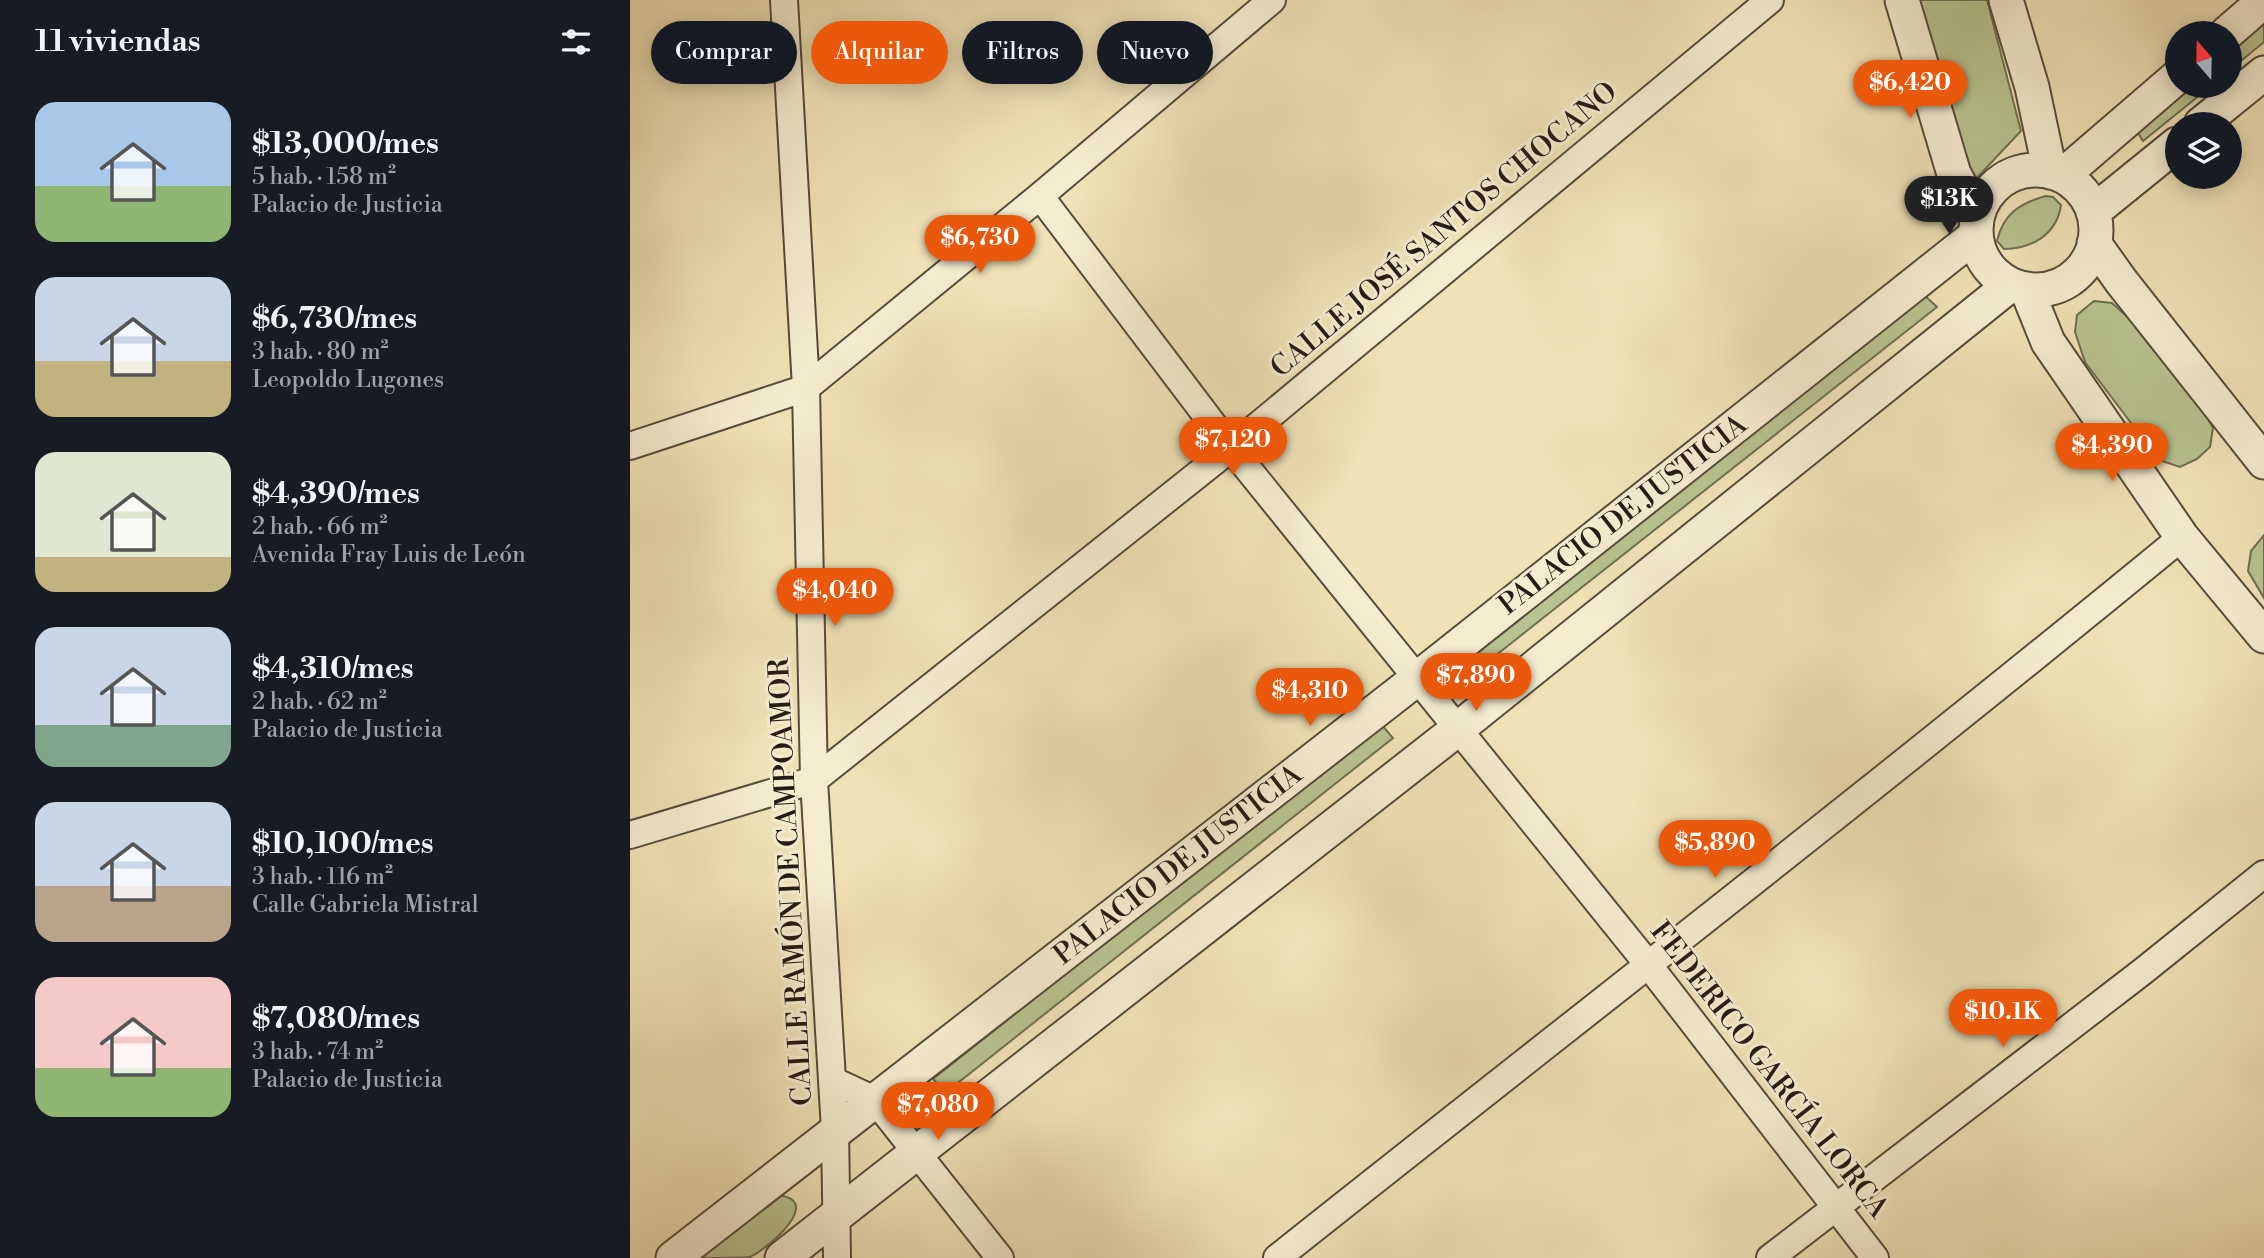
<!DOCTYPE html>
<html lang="es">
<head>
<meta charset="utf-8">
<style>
  body { margin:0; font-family:"Libre Bodoni",serif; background:#242831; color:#f1f3f6; height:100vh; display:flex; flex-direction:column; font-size:26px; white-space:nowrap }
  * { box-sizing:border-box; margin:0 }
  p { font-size:23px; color:#9ea1a6 }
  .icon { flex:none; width:38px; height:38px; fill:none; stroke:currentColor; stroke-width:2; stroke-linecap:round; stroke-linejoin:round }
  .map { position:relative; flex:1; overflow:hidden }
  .panel { display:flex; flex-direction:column; background:#171b24; width:630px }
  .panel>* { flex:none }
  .guide { position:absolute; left:21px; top:21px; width:665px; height:63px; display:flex; gap:14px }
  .needle { width:46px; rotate:340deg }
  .tools { position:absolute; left:1535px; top:21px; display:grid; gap:14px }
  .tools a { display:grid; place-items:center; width:77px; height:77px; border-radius:50%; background:#171b24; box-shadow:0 4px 18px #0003; font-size:35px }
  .price { position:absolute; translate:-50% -60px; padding:0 16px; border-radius:24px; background:#ea580c; color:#fff; font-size:23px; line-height:46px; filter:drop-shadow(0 2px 4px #0008) }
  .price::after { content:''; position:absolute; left:50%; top:42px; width:21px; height:16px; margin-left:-10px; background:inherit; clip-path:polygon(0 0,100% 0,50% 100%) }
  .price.current { background:#222; color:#fff }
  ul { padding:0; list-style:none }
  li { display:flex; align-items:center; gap:21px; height:175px; padding:0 35px }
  li span { display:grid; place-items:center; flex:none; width:196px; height:140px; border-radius:21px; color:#555 }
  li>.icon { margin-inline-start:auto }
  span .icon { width:84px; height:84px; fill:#fffc; stroke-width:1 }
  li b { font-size:30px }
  h2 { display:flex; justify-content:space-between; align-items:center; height:84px; padding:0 35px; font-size:30px }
  .chip { padding:0 24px; border-radius:32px; background:#171b24; box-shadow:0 4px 18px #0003; font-size:24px; line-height:63px }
  .chip.current { background:#ea580c; color:#fff }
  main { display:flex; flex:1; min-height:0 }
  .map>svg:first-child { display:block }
</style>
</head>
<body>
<main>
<section class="panel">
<h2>11 viviendas<svg class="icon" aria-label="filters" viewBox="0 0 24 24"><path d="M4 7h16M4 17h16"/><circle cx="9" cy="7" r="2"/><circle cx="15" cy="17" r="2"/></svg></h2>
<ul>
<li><span style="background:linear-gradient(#a9c7e8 60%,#8fb573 0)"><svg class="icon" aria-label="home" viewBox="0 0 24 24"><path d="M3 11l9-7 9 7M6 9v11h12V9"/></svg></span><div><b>$13,000/mes</b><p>5 hab. · 158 m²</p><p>Palacio de Justicia</p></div></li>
<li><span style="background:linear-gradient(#c9d6e8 60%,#c2b280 0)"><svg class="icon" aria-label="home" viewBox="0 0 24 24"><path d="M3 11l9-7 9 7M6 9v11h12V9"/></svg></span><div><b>$6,730/mes</b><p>3 hab. · 80 m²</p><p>Leopoldo Lugones</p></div></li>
<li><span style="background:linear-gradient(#dfe7d0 75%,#c2b280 0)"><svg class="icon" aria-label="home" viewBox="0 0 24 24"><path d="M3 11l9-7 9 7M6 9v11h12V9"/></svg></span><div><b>$4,390/mes</b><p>2 hab. · 66 m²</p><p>Avenida Fray Luis de León</p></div></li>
<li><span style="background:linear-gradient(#c9d6e8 70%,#7fa58c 0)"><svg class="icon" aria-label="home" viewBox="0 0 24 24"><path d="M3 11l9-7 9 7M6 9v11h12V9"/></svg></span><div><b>$4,310/mes</b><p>2 hab. · 62 m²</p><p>Palacio de Justicia</p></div></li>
<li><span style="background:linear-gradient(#c9d6e8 60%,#b9a48a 0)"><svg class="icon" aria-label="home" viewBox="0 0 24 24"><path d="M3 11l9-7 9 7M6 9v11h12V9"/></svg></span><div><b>$10,100/mes</b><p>3 hab. · 116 m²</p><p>Calle Gabriela Mistral</p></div></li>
<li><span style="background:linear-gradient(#f6c9c9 65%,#8fb573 0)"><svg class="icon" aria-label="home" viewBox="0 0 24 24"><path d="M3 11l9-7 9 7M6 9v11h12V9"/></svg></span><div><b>$7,080/mes</b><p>3 hab. · 74 m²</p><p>Palacio de Justicia</p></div></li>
</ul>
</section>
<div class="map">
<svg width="1634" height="1258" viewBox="0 0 1634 1258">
  <rect width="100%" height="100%" fill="#f0e2b6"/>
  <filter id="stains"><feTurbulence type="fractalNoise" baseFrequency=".00286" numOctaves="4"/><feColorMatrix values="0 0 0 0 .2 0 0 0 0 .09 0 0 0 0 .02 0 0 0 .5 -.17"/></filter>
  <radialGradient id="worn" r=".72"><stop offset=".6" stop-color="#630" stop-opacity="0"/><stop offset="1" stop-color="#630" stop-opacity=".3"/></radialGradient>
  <path fill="#b8c38f" stroke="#6f6e51" stroke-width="2" d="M1288 0H1357L1391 131 1341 184Z
    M1634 16V42L1600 70V45Z
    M1550 86H1581L1513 141 1503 125Z
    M1416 196 1423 197 1431 205C1427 234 1402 249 1374 249L1367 241C1373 214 1390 203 1416 196Z
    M1293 294 1307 307 851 667 839 652Z
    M1464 301 1482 303 1505 324 1574 412 1583 428 1580 447 1567 459 1550 467 1529 460 1455 362 1445 332 1447 315Z
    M1634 535V598L1618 571 1621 551Z
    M751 724 763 738 315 1093 303 1079Z
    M147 1195C196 1200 137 1249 120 1257 110 1258 78 1258 65 1258Z"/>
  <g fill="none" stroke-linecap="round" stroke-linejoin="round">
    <defs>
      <path id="minor" d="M154 0 176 388 184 780 205 1130 207 1258
        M410 196 601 448 1017 963 1245 1258
        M0 446 176 388 410 196 642 0
        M0 835 184 780 601 448 1140 0
        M202 1080 245 1100 370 1258
        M647 1258C949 1018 1254 782 1552 537
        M1140 1258 1512 972 1634 874"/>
      <path id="tertiary" d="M1272 0 1324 174 1347 216
        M1376 0 1402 87 1420 172
        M1597 33 1634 1
        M1571 124 1634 73
        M1346 230a60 60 0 1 1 120 0a60 60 0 1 1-120 0Z
        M1432 176 1547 77
        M1463 212 1547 144
        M1464 243 1491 281 1634 462
        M1397 290 1418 342 1552 537 1634 636
        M43 1258 788 678 1346 235
        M152 1258 829 728 1380 285"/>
    </defs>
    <use href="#minor" stroke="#584c3c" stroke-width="30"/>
    <use href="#tertiary" stroke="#584c3c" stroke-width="37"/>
    <use href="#minor" stroke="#f5ecd0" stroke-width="26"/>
    <use href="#tertiary" stroke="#f5ecd0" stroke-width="33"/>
  </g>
  <g text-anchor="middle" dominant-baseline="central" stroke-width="6" stroke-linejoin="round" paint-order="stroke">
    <g font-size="28" fill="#261a13" stroke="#f5ecd0">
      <text transform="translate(814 230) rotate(-40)">CALLE JOSÉ SANTOS CHOCANO</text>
      <text transform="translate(993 515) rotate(-38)">PALACIO DE JUSTICIA</text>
      <text transform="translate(548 865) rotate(-38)">PALACIO DE JUSTICIA</text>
      <text transform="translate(161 882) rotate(-93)">CALLE RAMÓN DE CAMPOAMOR</text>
      <text transform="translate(1139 1070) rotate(52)">FEDERICO GARCÍA LORCA</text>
    </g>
  </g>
  <rect width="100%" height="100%" filter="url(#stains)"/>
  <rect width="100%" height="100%" fill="url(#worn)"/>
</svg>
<div class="tools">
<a><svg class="needle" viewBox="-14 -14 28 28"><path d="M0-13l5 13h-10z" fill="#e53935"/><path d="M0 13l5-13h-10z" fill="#9ea1a6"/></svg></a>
<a><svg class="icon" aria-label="layers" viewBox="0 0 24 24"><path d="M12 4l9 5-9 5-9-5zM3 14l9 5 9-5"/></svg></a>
</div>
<b class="price" style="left:1280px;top:120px">$6,420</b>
<b class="price current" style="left:1319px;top:236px">$13K</b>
<b class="price" style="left:350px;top:275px">$6,730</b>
<b class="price" style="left:603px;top:477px">$7,120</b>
<b class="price" style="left:1482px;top:483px">$4,390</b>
<b class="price" style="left:205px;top:628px">$4,040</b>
<b class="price" style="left:846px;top:713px">$7,890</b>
<b class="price" style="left:680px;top:728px">$4,310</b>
<b class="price" style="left:1085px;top:880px">$5,890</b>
<b class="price" style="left:1373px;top:1049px">$10.1K</b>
<b class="price" style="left:308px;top:1142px">$7,080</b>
<div class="guide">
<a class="chip">Comprar</a>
<a class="chip current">Alquilar</a>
<a class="chip">Filtros</a>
<a class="chip">Nuevo</a>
</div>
</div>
</main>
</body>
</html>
